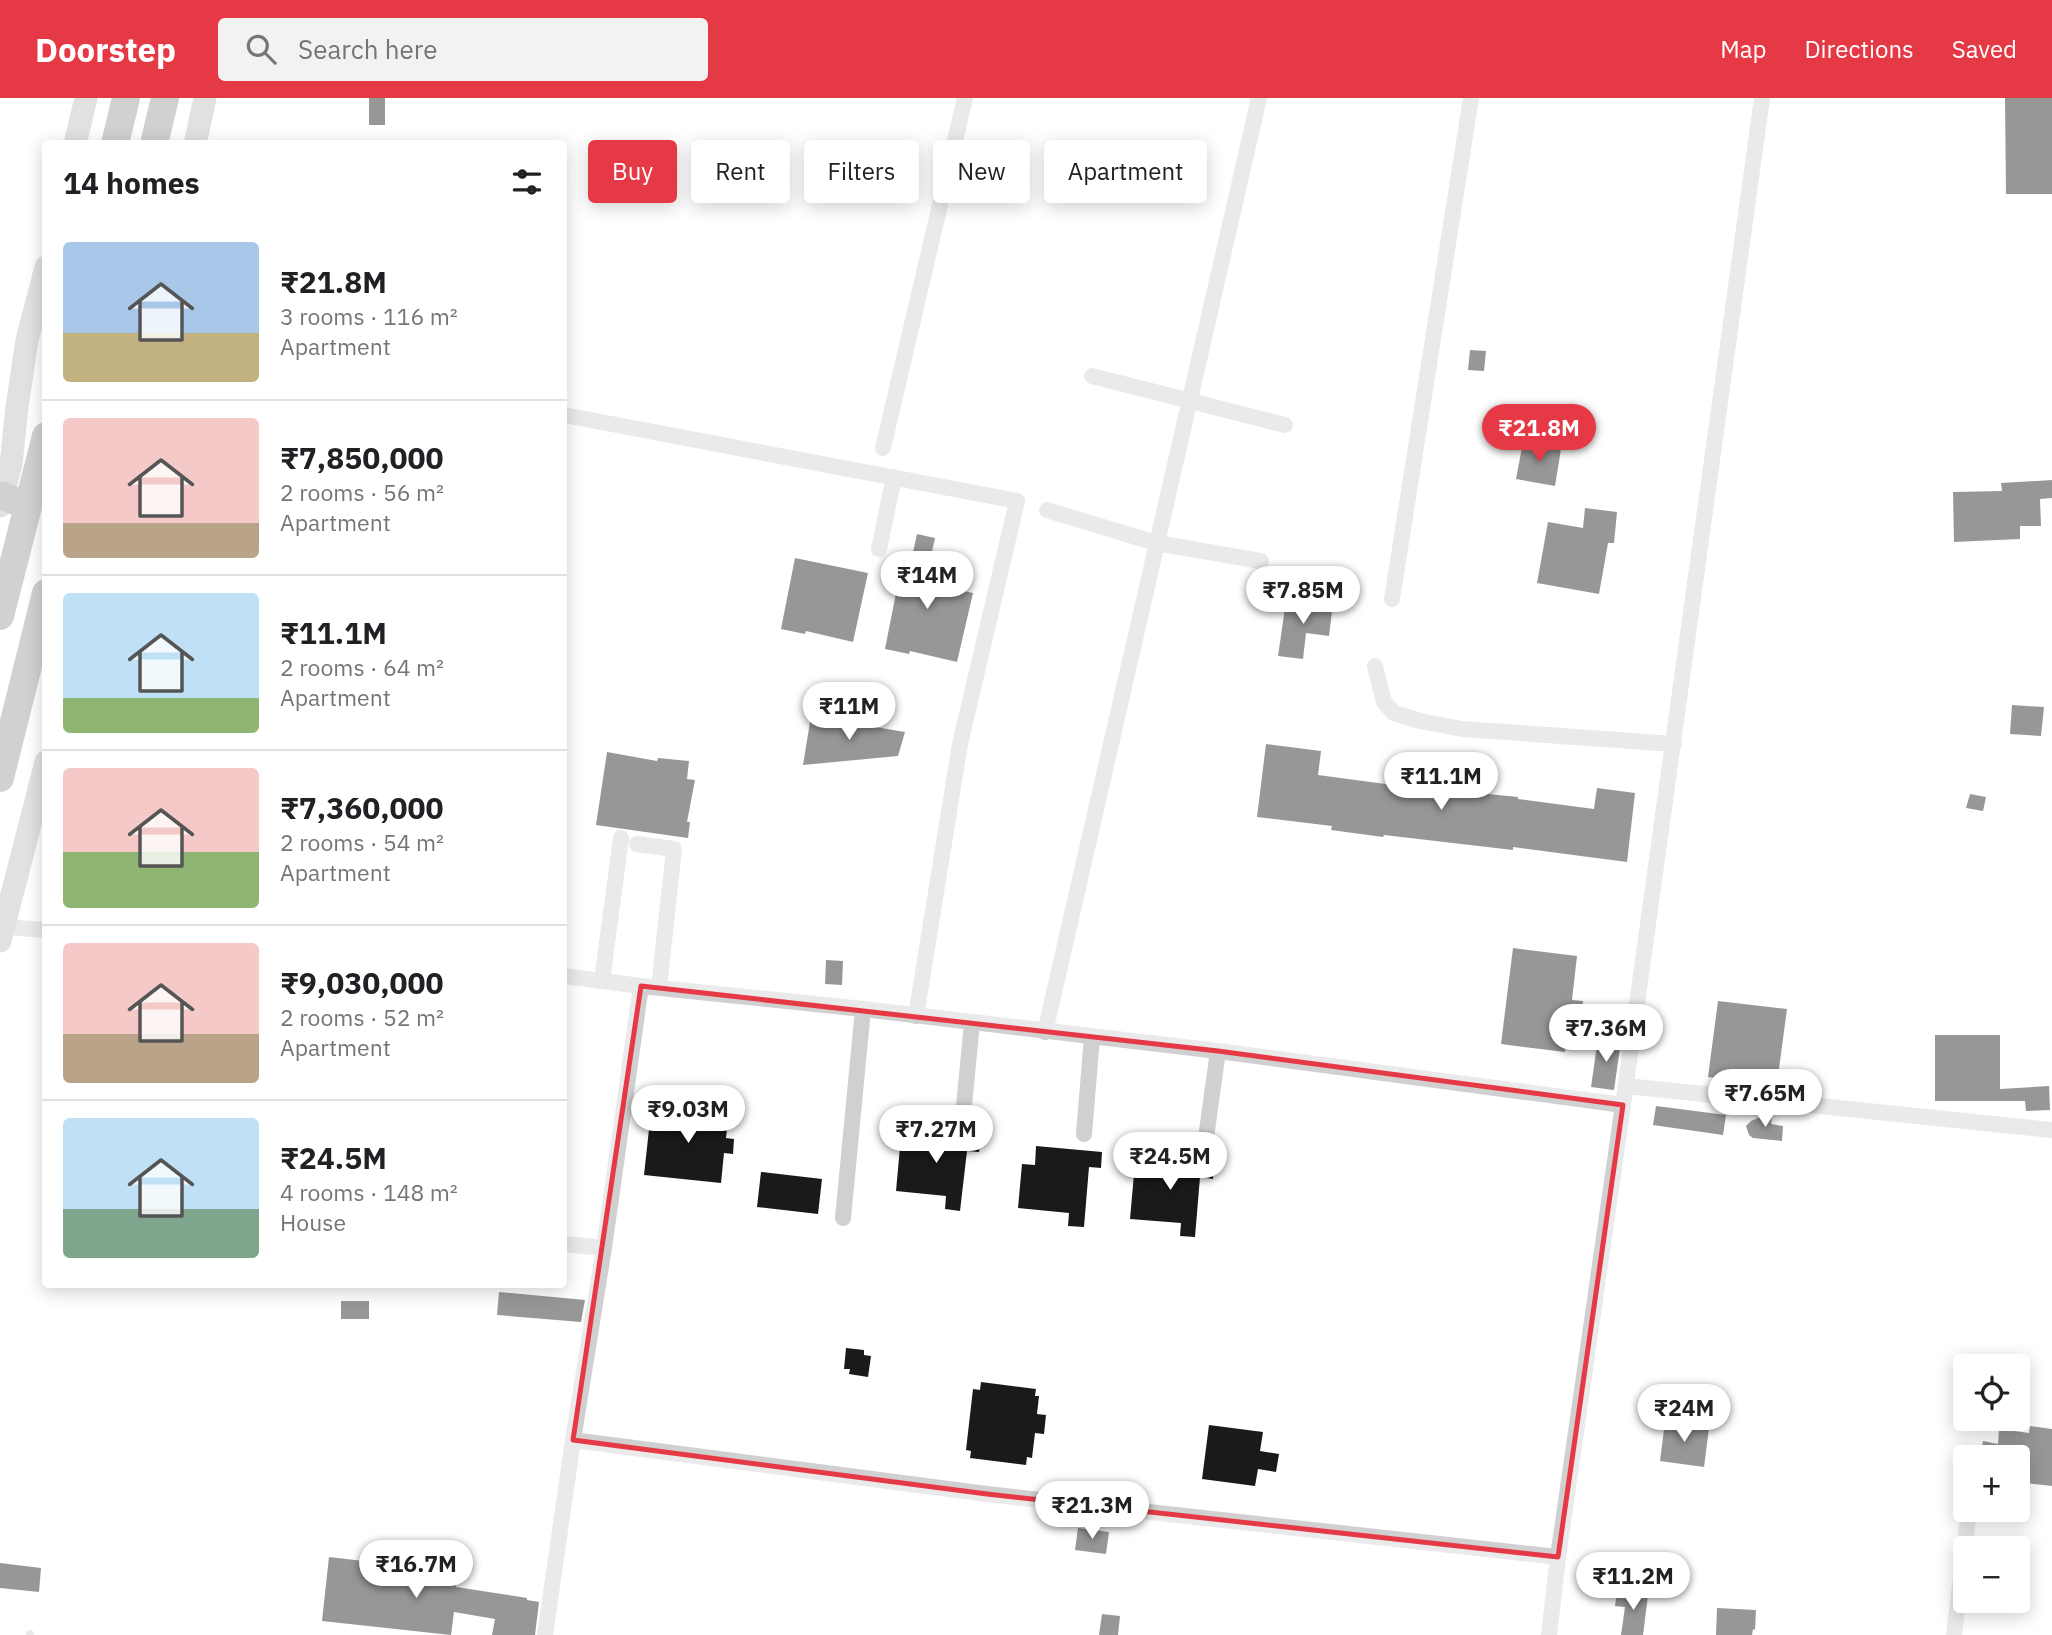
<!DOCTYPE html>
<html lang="en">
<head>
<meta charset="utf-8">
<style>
  body { margin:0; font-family:"IBM Plex Sans",sans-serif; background:#f2f2f2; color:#202124; height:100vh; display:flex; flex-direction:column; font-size:26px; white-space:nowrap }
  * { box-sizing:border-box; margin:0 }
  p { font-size:23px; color:#757577 }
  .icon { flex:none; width:38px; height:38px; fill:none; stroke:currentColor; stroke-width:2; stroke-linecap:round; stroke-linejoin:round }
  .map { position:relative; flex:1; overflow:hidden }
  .sheet { position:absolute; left:42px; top:42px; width:525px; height:1148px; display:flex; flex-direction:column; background:#fff; border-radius:7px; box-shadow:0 4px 18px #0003 }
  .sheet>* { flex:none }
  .top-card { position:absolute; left:588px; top:42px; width:665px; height:63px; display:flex; gap:14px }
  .tools { position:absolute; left:1953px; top:1256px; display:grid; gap:14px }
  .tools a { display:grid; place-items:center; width:77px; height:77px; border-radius:7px; background:#fff; box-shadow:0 4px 18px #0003; font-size:35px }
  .price { position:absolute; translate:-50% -60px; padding:0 16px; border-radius:24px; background:#fff; color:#222; font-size:23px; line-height:46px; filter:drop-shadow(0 2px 4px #0008) }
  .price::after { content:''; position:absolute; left:50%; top:42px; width:21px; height:16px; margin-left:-10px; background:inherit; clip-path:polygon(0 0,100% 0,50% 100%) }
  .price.on { background:#e63946; color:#fff }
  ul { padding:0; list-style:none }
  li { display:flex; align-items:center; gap:21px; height:175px; padding:0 21px }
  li+li { border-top:2px solid #e0e0e0 }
  li span { display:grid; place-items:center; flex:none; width:196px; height:140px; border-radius:7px; color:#555 }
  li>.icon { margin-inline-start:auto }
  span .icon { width:84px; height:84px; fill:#fffc; stroke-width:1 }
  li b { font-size:30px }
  h2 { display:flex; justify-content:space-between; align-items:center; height:84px; padding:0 21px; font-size:30px }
  .chip { padding:0 24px; border-radius:7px; background:#fff; box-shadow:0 4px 18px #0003; font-size:24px; line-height:63px }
  .chip.on { background:#e63946; color:#fff }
  header { display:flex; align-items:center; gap:42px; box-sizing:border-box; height:98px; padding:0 35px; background:#e63946; color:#fff }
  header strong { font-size:33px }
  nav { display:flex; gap:38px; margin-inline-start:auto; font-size:24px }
  .search { width:490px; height:63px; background:#f2f2f2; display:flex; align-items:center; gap:18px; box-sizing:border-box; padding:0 24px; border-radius:7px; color:#757577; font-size:26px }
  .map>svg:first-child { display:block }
</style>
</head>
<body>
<header>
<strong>Doorstep</strong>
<div class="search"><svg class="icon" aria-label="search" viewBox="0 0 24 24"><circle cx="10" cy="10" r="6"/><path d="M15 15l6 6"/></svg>Search here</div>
<nav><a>Map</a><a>Directions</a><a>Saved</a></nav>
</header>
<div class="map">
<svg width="2052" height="1537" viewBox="0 0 2052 1537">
  <rect width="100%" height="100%" fill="#fff"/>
  <path fill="#1a1a1a" d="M369 0H385V27H369Z
    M2005 0H2052V96H2006Z
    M1470 252 1486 253 1484 273 1468 272Z
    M1523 344 1561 351 1555 388 1516 381Z
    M2052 382V400L2040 401 2041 428H2020V441L1954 444 1953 394 2002 393 2001 385Z
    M1585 410 1617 414 1614 445H1608L1599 496 1537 485 1548 424 1583 430Z
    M917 436 935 440 925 485 973 495 957 564 910 553 909 556 885 551 899 480 907 481Z
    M795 460 868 475 853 544 806 533 805 536 781 531Z
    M1286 503 1316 507 1317 504 1333 505 1329 538 1306 535 1303 561 1278 558Z
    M2012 607 2044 609 2041 638 2010 636Z
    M811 618 905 634 898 658 803 667Z
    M1266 646 1321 653 1318 677 1468 697V694L1518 699V701L1594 711 1597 690 1635 695 1627 764 1513 749V752L1384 737 1383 739 1331 732 1332 728 1257 719Z
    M607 654 657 663 658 660 689 663 687 681 695 682 687 724H690L688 740 596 727Z
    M1970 696 1986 699 1983 713 1966 710Z
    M1513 850 1577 858 1572 902 1583 903 1579 938 1567 936 1565 954 1501 946Z
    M826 862 843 863 842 887 825 886Z
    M1718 903 1787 911 1776 993 1753 991 1754 985 1733 982 1731 976 1730 982 1708 979Z
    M1935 937H2000V991L2049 988 2050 1012 2026 1013 2025 1003H1935Z
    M1598 940 1621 943 1614 992 1591 989Z
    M692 1008 714 1010 713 1020 728 1021 726 1040 734 1041 733 1056 724 1055 721 1085 644 1077 651 1013 692 1016Z
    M1656 1008 1726 1017 1723 1037 1653 1027Z
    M1773 1014 1771 1026 1783 1028 1782 1043 1753 1040 1749 1037 1746 1028 1751 1023Z
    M915 1031 981 1038 979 1054 967 1053 960 1113 945 1111 946 1098 896 1093 900 1049 913 1050Z
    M1036 1048 1102 1054 1101 1070 1089 1069 1084 1129 1068 1128 1069 1115 1018 1110 1022 1066 1035 1067Z
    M1148 1059 1214 1064 1213 1081 1200 1079 1195 1139 1180 1138 1181 1125 1130 1121 1134 1076 1147 1078Z
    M761 1074 822 1081 818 1116 757 1109Z
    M499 1194 585 1202 581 1224 497 1217Z
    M341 1203H369V1221H341Z
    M846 1250 864 1252V1257L871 1258 868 1279 849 1276 850 1271H844Z
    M981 1284 1036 1291 1035 1298H1039L1037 1316 1046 1317 1044 1336 1035 1335 1032 1360 1027 1359 1026 1367 970 1360 971 1353 966 1352 973 1291 980 1292Z
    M1665 1324 1709 1330 1704 1369 1660 1363Z
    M1209 1327 1263 1334 1260 1353 1279 1356 1276 1374 1258 1371 1255 1388 1202 1381Z
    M2030 1328 2052 1331V1388L2018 1384V1360H1980L1983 1343 1998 1346 1999 1331 2029 1335Z
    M1078 1430 1109 1434 1106 1456 1075 1452Z
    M329 1459 458 1474 456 1489 527 1500V1502L539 1504 535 1537H492L495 1521 454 1514 451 1537 322 1523Z
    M0 1465 41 1470 39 1494 0 1490Z
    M1617 1493 1648 1497 1643 1537H1621L1625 1509 1615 1508Z
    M1717 1510 1756 1512 1755 1532 1753 1531 1752 1537H1716Z
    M1102 1516 1120 1518 1118 1537H1099Z"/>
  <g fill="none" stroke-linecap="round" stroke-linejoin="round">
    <path stroke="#d0d0d0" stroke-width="8" d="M30 1537V1536"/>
    <path stroke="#d0d0d0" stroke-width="16" d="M1092 278 1285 327
      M564 317 1017 403 960 646 916 918
      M883 350 965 0
      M1047 412 1156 445 1261 463
      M879 451 894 379
      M1392 501 1471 0
      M1375 568 1384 604 1394 615 1420 623 1462 631 1674 646
      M637 746 674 751 659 890
      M4 829 46 832
      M564 878 641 888
      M602 883 621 740
      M1045 934 1259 0
      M1626 988 2052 1032
      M963 1018 972 925
      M1084 1036 1092 939
      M1205 1047 1218 953
      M843 1120 863 911
      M564 1146 604 1150
      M1558 1459 987 1396 573 1342 604 1150 641 888 863 911 1218 953 1623 1007
      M545 1537 573 1342
      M1549 1537 1558 1459 1623 1007 1762 0
      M1954 1537 1969 1412"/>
    <path stroke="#bdbdbd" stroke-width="23" d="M75 46 86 0
      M195 46 205 0
      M0 408 11 367 17 309 27 242 46 169
      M0 843 46 664"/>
    <path stroke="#9a9a9a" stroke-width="28" d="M115 46 126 0
      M154 46 165 0
      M3 398 27 408
      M0 518 46 338
      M0 680 46 495"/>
  </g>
  <path d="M0 0H2052V1537H0ZM641 888 1218 953 1623 1007 1558 1459 987 1396 573 1342Z" fill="#fff" fill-opacity=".55" fill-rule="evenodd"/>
  <path fill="none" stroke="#e63946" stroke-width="5" stroke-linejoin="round" d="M641 888 1218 953 1623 1007 1558 1459 987 1396 573 1342Z"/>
</svg>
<div class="tools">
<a><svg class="icon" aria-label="locate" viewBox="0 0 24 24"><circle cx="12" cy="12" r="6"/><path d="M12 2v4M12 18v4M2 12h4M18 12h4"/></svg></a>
<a>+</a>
<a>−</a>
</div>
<b class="price on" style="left:1539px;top:366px">₹21.8M</b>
<b class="price" style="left:927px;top:513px">₹14M</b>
<b class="price" style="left:1303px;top:528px">₹7.85M</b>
<b class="price" style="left:849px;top:644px">₹11M</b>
<b class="price" style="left:1441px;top:714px">₹11.1M</b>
<b class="price" style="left:1606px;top:966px">₹7.36M</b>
<b class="price" style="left:1765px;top:1031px">₹7.65M</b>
<b class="price" style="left:688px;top:1047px">₹9.03M</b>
<b class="price" style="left:936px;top:1067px">₹7.27M</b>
<b class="price" style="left:1170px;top:1094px">₹24.5M</b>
<b class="price" style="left:1684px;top:1346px">₹24M</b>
<b class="price" style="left:1092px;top:1443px">₹21.3M</b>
<b class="price" style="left:416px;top:1502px">₹16.7M</b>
<b class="price" style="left:1633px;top:1514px">₹11.2M</b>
<div class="top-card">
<a class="chip on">Buy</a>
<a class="chip">Rent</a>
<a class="chip">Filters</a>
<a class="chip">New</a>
<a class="chip">Apartment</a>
</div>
<section class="sheet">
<h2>14 homes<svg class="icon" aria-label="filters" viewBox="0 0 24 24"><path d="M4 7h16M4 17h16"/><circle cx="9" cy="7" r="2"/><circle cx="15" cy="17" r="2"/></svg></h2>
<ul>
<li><span style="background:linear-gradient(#a9c7e8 65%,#c2b280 0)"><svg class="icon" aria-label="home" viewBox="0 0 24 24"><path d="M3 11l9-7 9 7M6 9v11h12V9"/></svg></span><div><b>₹21.8M</b><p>3 rooms · 116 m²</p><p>Apartment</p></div></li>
<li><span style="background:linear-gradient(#f6c9c9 75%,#b9a48a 0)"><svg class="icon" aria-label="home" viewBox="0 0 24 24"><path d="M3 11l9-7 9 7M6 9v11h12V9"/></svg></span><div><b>₹7,850,000</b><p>2 rooms · 56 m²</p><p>Apartment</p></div></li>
<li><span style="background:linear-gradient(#bfe0f5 75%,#8fb573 0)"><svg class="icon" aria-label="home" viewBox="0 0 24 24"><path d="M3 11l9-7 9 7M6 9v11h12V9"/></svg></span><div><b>₹11.1M</b><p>2 rooms · 64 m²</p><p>Apartment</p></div></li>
<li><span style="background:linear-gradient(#f6c9c9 60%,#8fb573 0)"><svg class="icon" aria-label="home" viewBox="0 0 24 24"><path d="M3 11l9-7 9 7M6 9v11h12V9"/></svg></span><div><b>₹7,360,000</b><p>2 rooms · 54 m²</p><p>Apartment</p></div></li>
<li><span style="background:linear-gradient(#f6c9c9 65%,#b9a48a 0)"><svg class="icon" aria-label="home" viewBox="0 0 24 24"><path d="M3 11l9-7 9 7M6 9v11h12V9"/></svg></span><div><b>₹9,030,000</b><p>2 rooms · 52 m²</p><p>Apartment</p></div></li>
<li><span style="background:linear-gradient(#bfe0f5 65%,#7fa58c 0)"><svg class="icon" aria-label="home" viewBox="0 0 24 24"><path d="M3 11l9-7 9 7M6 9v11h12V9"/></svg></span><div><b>₹24.5M</b><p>4 rooms · 148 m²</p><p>House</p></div></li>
</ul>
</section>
</div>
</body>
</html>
